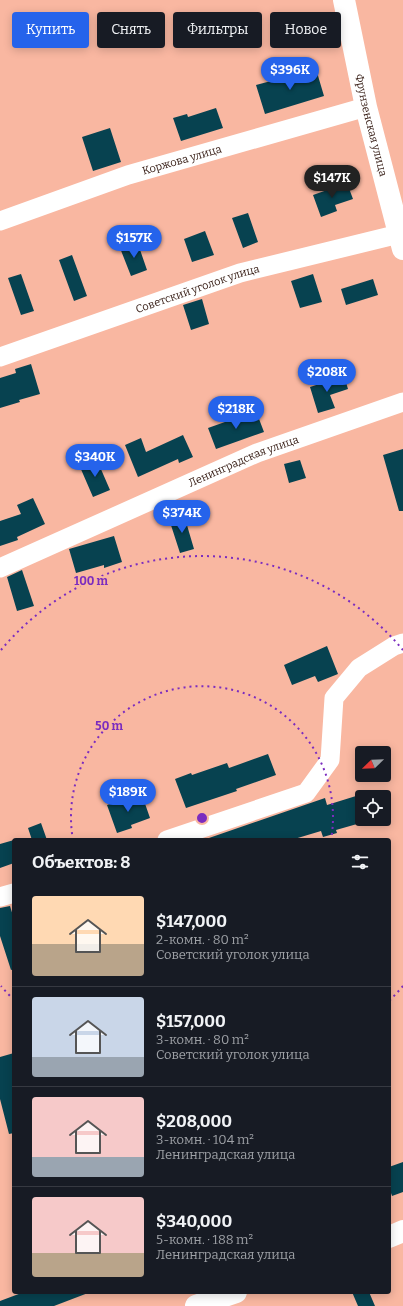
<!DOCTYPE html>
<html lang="ru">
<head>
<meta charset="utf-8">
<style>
  body { margin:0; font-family:Bitter,serif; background:#242831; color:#f1f3f6; height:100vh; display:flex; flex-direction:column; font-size:15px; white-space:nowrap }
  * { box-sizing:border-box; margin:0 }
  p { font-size:13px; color:#9ea1a6 }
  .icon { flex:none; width:22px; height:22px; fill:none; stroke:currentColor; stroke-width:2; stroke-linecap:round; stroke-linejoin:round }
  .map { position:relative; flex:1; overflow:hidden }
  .side { position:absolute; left:12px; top:838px; width:379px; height:456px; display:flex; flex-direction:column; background:#171b24; border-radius:4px; box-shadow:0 2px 10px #0003 }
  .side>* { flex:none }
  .guide { position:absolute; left:12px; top:12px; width:379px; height:36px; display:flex; gap:8px }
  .needle { width:26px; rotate:247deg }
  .controls { position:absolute; left:355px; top:746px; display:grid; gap:8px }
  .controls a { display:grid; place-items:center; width:36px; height:36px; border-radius:4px; background:#171b24; box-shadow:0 2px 10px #0003; font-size:20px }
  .price { position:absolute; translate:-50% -34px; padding:0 9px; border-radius:14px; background:#2563eb; color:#fff; font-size:13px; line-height:26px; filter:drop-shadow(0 1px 2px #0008) }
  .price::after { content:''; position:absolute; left:50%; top:24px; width:12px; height:9px; margin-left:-6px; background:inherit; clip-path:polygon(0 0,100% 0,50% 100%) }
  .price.current { background:#222; color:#fff }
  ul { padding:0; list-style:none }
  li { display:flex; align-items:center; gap:12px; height:100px; padding:0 20px }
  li+li { border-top:1px solid #363941 }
  li span { display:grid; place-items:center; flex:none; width:112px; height:80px; border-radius:4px; color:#555 }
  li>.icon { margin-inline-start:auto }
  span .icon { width:48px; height:48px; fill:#fffc; stroke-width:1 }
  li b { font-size:17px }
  h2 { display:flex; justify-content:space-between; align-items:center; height:48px; padding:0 20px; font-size:17px }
  .tag { padding:0 14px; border-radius:4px; background:#171b24; box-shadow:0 2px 10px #0003; font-size:14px; line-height:36px }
  .tag.current { background:#2563eb; color:#fff }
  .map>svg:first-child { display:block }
</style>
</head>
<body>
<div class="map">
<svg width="403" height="1306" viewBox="0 0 403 1306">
  <rect width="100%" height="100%" fill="#f9b7a1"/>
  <path fill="#074250" d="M316 69 324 96 265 114 256 85Z
    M216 108 223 128 181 141 173 118 187 114 188 117Z
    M110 128 121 162 93 171 82 137Z
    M347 183 353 199 335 205 337 211 321 217 313 195Z
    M248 213 258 242 243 248 232 218Z
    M205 231 214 255 192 262 184 239Z
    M137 241 147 270 131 276 120 248Z
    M72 255 87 296 74 301 59 260Z
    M21 274 34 311 21 315 8 278Z
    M313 274 322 302 300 308 291 281Z
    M373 279 378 295 346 305 341 289Z
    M202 299 209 324 191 330 183 305Z
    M31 364 40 394 19 400 20 402 0 408V378L16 373 15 369Z
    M344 376 348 389 330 395 335 408 318 413 310 387Z
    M256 411 264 432 216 449 208 428Z
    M183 435 193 457 179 463 178 459 138 477 125 445 141 438 146 452Z
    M403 449V511H399L383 455Z
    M97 460 110 490 93 497 80 467Z
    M300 460 306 478 289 483 284 464Z
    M33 498 45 524 17 537 18 540 0 546V521L21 514 17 505Z
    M184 515 194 549 180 553 169 519Z
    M114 536 122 562 104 568V565L76 573 69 549Z
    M22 570 34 606 17 611 7 577Z
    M327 646 338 674 318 682 315 676 292 685 284 665Z
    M268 754 276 775 236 789 237 791 186 808 175 779 191 773 192 775 227 763 229 768Z
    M142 795 150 818 131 825 132 828 117 833 107 805 122 800 123 802Z
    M356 796 364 822 336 830 337 833 323 837 321 831 291 840H209V838L325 798 327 805Z
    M41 823 47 840H32L28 828Z
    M14 840V863L0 868V844Z
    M10 906 14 919V969L11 970 0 936V908Z
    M14 1053V1133L9 1134 0 1099V1057Z
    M403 1162V1192L392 1196 389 1187V1167Z
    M24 1292H88V1293L54 1306H0V1301Z
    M352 1292H369L375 1306H358Z"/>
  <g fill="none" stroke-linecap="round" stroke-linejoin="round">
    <g stroke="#fff" stroke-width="19">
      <path id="s1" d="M0 221 128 175 366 107"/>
      <path id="s2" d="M0 357 240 273 399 234"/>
      <path id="s3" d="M0 568 257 453 403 402"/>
      <path d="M167 840 306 793 330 760 334 698 359 668 394 646 403 643"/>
      <path d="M0 897 14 893"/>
    </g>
    <g stroke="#fff" stroke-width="22">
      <path id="s4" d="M344 0 366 107 403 249"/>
      <path d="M389 1237 403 1231"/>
      <path d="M196 1306 236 1292"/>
    </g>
  </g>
  <g fill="none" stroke="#7b2cbf" stroke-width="2" stroke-dasharray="2 4">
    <path d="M73 840A131 131 0 1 1 331 840"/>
    <path d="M403 986A262 262 0 0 1 390 1000M14 1000A262 262 0 0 1 1 986M1 650A262 262 0 0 1 403 650"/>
  </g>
  <g text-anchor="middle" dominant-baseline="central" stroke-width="4" stroke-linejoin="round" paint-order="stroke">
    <g font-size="11" fill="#351c14" stroke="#f9b7a1">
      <text stroke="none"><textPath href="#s4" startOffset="128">Фрунзенская улица</textPath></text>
      <text stroke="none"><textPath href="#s1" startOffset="192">Коржова улица</textPath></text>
      <text stroke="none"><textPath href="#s2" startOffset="209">Советский уголок улица</textPath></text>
      <text stroke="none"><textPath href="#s3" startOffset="266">Ленинградская улица</textPath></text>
    </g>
  </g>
  <circle cx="202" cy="818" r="6" fill="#7b2cbf" stroke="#f9b7a1" stroke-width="2"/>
  <g font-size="12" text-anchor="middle" font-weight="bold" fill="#7b2cbf" stroke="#f9b7a1" stroke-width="4" stroke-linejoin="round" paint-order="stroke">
    <text x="91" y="585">100 m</text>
    <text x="109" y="730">50 m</text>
  </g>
</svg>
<div class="controls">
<a><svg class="needle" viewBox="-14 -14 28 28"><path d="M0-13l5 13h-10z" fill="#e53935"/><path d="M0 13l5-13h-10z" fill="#9ea1a6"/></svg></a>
<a><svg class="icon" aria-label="locate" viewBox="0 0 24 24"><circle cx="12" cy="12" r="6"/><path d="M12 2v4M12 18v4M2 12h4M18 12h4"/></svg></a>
</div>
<b class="price" style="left:290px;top:91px">$396K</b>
<b class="price current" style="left:332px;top:199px">$147K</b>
<b class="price" style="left:134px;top:259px">$157K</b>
<b class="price" style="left:327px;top:393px">$208K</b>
<b class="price" style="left:236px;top:430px">$218K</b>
<b class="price" style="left:95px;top:478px">$340K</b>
<b class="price" style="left:182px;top:534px">$374K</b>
<b class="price" style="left:128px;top:813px">$189K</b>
<div class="guide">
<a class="tag current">Купить</a>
<a class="tag">Снять</a>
<a class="tag">Фильтры</a>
<a class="tag">Новое</a>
</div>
<section class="side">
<h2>Объектов: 8<svg class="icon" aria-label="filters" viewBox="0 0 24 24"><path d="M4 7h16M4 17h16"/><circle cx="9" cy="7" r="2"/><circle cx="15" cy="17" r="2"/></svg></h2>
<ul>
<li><span style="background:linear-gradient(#ffd9b3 60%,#b9a48a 0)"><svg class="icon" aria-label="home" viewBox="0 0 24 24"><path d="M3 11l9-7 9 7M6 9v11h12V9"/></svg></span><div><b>$147,000</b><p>2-комн. · 80 m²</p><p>Советский уголок улица</p></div></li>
<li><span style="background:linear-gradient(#c9d6e8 75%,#9aa5b1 0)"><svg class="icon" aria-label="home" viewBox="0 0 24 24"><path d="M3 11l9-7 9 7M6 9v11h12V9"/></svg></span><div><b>$157,000</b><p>3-комн. · 80 m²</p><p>Советский уголок улица</p></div></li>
<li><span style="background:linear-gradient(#f6c9c9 75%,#9aa5b1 0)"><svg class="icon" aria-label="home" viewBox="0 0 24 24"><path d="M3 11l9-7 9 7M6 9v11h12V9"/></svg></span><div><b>$208,000</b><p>3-комн. · 104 m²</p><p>Ленинградская улица</p></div></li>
<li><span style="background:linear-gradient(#f6c9c9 70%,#b9a48a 0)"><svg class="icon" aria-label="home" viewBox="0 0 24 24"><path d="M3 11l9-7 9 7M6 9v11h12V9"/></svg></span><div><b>$340,000</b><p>5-комн. · 188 m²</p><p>Ленинградская улица</p></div></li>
</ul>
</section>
</div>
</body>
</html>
